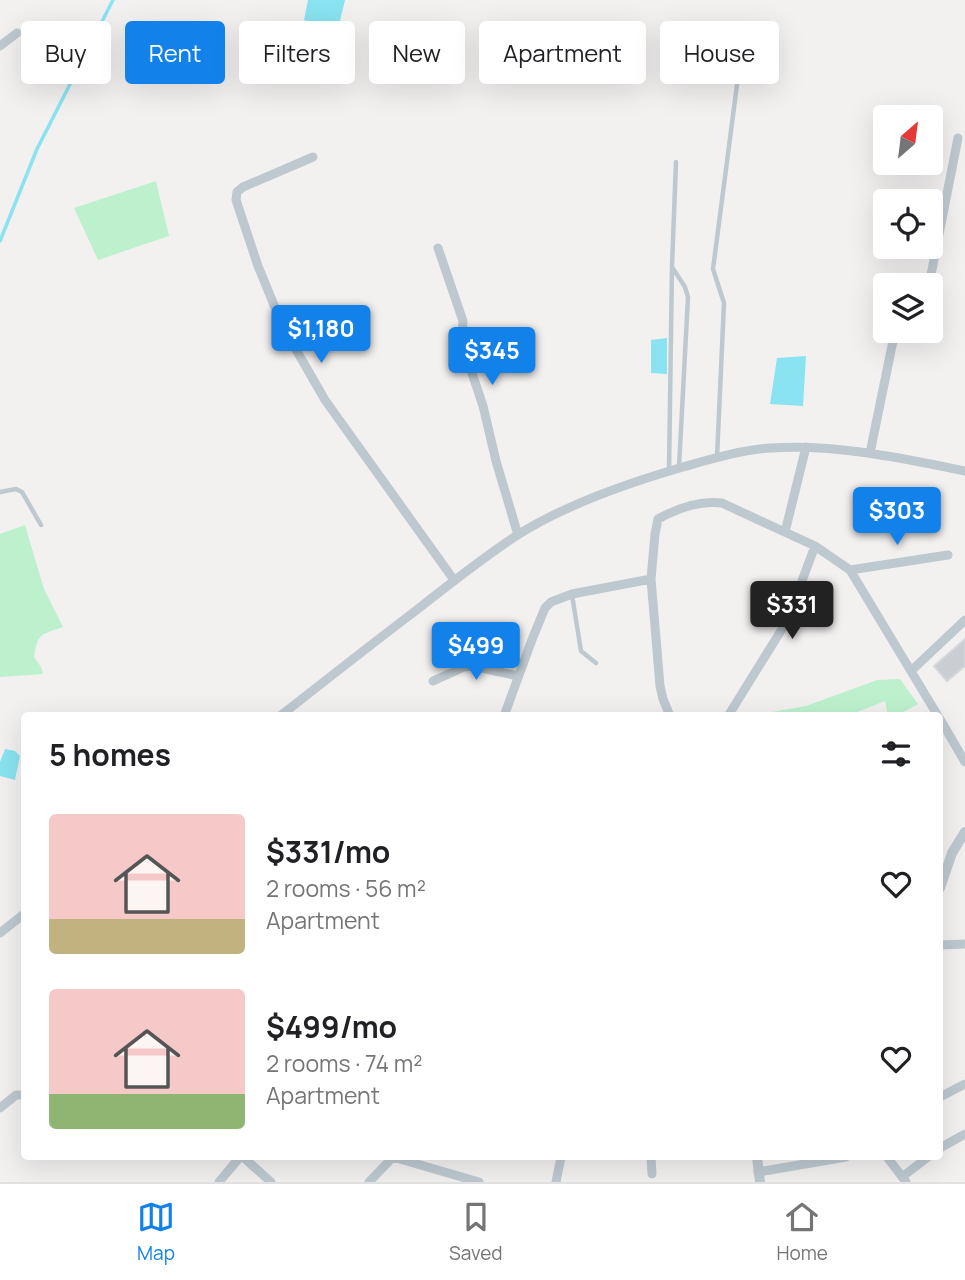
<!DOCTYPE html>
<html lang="en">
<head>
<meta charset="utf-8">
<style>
  body { margin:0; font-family:Manrope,sans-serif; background:#f6f6f6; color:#202124; height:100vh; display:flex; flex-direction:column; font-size:26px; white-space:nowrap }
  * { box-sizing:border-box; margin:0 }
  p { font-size:23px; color:#757577 }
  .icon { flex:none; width:38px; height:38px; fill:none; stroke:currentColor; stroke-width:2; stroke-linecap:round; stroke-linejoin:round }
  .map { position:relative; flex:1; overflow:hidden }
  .drawer { position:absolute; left:21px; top:712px; width:922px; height:448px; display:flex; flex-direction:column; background:#fff; border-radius:7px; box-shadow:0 7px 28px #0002 }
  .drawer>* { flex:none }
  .guide { position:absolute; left:21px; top:21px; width:924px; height:63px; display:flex; gap:14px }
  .needle { width:46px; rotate:28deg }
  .controls { position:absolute; left:873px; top:105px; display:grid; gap:14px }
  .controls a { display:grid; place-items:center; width:70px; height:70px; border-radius:7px; background:#fff; box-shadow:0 7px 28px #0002; font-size:35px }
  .price { position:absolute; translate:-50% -60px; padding:0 16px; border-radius:7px; background:#1282ea; color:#fff; font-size:23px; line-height:46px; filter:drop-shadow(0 2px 4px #0008) }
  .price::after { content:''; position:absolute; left:50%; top:42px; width:21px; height:16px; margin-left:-10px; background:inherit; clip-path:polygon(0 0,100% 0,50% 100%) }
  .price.on { background:#222; color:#fff }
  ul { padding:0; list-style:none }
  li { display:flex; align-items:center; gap:21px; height:175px; padding:0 28px }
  li span { display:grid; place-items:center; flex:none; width:196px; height:140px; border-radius:7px; color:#555 }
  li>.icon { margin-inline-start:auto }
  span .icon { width:84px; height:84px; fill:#fffc; stroke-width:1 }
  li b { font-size:30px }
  h2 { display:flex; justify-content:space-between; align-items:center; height:84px; padding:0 28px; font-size:30px }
  .pill { padding:0 24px; border-radius:7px; background:#fff; box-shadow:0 7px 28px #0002; font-size:24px; line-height:63px }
  .pill.on { background:#1282ea; color:#fff }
  .menu { display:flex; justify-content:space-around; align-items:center; height:98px; border-top:2px solid #e0e0e0; background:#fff; font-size:19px; color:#757577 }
  .menu a { display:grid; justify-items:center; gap:4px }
  .menu .on { color:#1282ea }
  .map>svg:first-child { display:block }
</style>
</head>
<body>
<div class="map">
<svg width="965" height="1182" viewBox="0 0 965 1182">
  <rect width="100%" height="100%" fill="#f3f0f0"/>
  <path fill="#bdf1cd" d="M156 181 169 236 98 260 74 208Z
    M25 525 44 589 63 627C41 635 38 632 34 657L41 667 43 674 0 677V534Z
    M900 679 918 704 896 716H888L885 701 852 714V716H769L772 712 806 706 877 680Z"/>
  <path fill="#89e3f0" d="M308 0H345L339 25 332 28 304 20Z
    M302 25 333 33 336 43 325 84 294 74Z
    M667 338V374L651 373V340Z
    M806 356 803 406 770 404 777 358Z
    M5 749 15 751 20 756 15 780 0 776V762Z"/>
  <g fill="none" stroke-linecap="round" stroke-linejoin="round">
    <path stroke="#89e3f0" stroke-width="3.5" d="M0 241 37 149 113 0"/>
  </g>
  <path fill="#caced3" stroke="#d4d7dc" stroke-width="2" d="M965 639V666L947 681 934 666Z"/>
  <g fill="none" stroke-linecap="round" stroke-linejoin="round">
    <path stroke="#bdc9cf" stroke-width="4.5" d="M672 267 685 287 688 297 679 467
      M717 457 724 303 713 269 741 54
      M669 471 672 266 676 162
      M0 492 16 489 22 492 41 525
      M572 595 581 651 596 663"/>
    <path stroke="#bdc9cf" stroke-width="9" d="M0 46 17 33
      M313 157 243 187 237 192 236 200 258 266 283 327 325 400 454 580
      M438 248 463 321 462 339 467 358 483 406 496 461 518 535
      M929 285 958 138
      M870 453 895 331
      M785 532 806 447
      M850 570 948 555
      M651 579 660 686 663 699 670 716
      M911 671 965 620
      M433 681 464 667 472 666 518 676
      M280 716C325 681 369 646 414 612 447 586 481 559 516 536 564 505 628 483 683 467 711 459 741 450 771 448 836 444 901 458 965 471
      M504 716 533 637 545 608 551 602 572 594 651 579 655 534 658 519C678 508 700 500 722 503L815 546 850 570 938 716
      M728 716 787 621 815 546
      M940 719 965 762
      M0 933 24 914
      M940 945 965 944
      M940 1097 965 1084
      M0 1108 16 1095H24
      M940 1148 965 1134
      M243 1157 271 1182
      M393 1157 479 1182
      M651 1157 652 1174
      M887 1157 906 1182
      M758 1172 846 1157
      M902 1177 928 1157
      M219 1182 240 1157
      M369 1182 393 1157
      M556 1182 561 1157"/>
    <path stroke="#bdc9cf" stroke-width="10" d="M940 888 952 853 965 832
      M757 1157 760 1182"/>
  </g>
</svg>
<div class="controls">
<a><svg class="needle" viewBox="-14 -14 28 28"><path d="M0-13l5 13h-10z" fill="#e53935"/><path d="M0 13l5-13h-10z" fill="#757577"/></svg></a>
<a><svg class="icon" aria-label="locate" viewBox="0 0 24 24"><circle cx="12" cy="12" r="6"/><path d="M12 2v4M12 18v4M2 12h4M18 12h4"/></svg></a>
<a><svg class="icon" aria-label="layers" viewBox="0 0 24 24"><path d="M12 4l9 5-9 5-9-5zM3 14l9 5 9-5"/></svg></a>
</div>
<b class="price" style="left:321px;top:365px">$1,180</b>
<b class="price" style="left:492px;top:387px">$345</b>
<b class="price" style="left:897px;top:547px">$303</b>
<b class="price on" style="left:792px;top:641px">$331</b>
<b class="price" style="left:476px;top:682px">$499</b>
<div class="guide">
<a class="pill">Buy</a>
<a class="pill on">Rent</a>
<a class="pill">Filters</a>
<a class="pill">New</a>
<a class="pill">Apartment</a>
<a class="pill">House</a>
</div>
<section class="drawer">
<h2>5 homes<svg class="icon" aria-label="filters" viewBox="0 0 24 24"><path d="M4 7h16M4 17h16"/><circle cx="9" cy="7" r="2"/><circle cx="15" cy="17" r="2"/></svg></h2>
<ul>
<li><span style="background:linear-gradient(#f6c9c9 75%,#c2b280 0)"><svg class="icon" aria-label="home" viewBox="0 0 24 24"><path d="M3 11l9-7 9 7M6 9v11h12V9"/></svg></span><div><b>$331/mo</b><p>2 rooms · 56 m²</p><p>Apartment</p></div><svg class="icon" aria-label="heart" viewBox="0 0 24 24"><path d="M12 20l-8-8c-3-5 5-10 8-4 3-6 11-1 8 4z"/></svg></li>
<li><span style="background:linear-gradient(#f6c9c9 75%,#8fb573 0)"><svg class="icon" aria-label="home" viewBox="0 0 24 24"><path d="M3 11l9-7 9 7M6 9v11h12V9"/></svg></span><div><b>$499/mo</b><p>2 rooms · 74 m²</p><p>Apartment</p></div><svg class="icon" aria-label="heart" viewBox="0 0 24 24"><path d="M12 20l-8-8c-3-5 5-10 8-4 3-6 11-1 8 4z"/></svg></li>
</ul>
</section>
</div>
<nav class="menu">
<a class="on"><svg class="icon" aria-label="map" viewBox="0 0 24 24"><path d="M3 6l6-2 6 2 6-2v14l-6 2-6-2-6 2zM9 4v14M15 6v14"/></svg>Map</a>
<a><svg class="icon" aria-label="saved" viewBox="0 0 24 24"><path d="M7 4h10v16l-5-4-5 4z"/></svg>Saved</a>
<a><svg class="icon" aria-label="home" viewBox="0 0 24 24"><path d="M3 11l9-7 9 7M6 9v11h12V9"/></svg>Home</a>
</nav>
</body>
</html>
